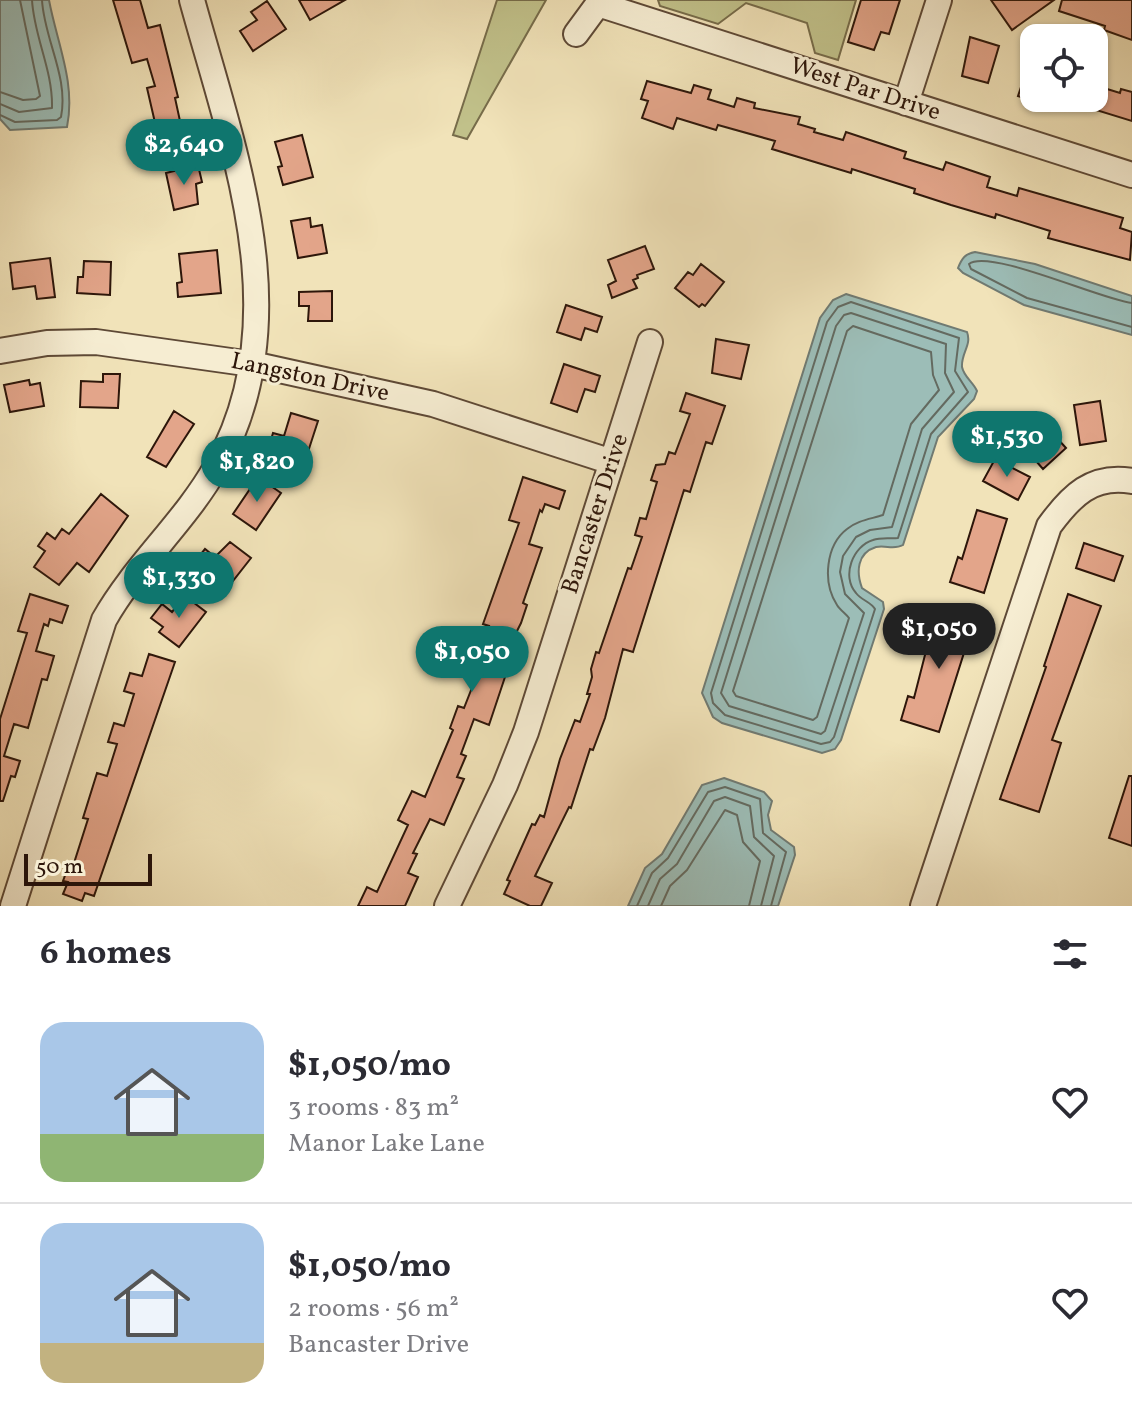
<!DOCTYPE html>
<html lang="en">
<head>
<meta charset="utf-8">
<style>
  body { margin:0; font-family:Vollkorn,serif; background:#f2f2f3; color:#2b2b33; height:100vh; display:flex; flex-direction:column; font-size:30px; white-space:nowrap }
  * { box-sizing:border-box; margin:0 }
  p { font-size:26px; color:#7c7c81 }
  .icon { flex:none; width:44px; height:44px; fill:none; stroke:currentColor; stroke-width:2; stroke-linecap:round; stroke-linejoin:round }
  .map { position:relative; height:906px; overflow:hidden }
  .drawer { display:flex; flex-direction:column; background:#fff; flex:1 }
  .drawer>* { flex:none }
  .buttons { position:absolute; left:1020px; top:24px; display:grid; gap:16px }
  .buttons a { display:grid; place-items:center; width:88px; height:88px; border-radius:16px; background:#fff; box-shadow:0 2px 6px #0004; font-size:40px }
  .scale { position:absolute; left:24px; bottom:20px; width:128px; box-sizing:border-box; padding-left:8px; border:4px solid #2d160a; border-top:0; font-size:22px; line-height:28px; white-space:nowrap; color:#2d160a; -webkit-text-stroke:6px #f6edd2; paint-order:stroke }
  .price { position:absolute; translate:-50% -68px; padding:0 18px; border-radius:28px; background:#0f766e; color:#fff; font-size:26px; line-height:52px; filter:drop-shadow(0 2px 4px #0008) }
  .price::after { content:''; position:absolute; left:50%; top:48px; width:24px; height:18px; margin-left:-12px; background:inherit; clip-path:polygon(0 0,100% 0,50% 100%) }
  .price.current { background:#222; color:#fff }
  ul { padding:0; list-style:none }
  li { display:flex; align-items:center; gap:24px; height:200px; padding:0 40px }
  li+li { border-top:2px solid #e1e1e2 }
  li span { display:grid; place-items:center; flex:none; width:224px; height:160px; border-radius:24px; color:#555 }
  li>.icon { margin-inline-start:auto }
  span .icon { width:96px; height:96px; fill:#fffc; stroke-width:1 }
  li b { font-size:34px }
  h2 { display:flex; justify-content:space-between; align-items:center; height:96px; padding:0 40px; font-size:34px }
  .map>svg:first-child { display:block }
</style>
</head>
<body>
<div class="map">
<svg width="1132" height="906" viewBox="0 0 1132 906">
  <rect width="100%" height="100%" fill="#f1e3b9"/>
  <filter id="stains"><feTurbulence type="fractalNoise" baseFrequency=".0025" numOctaves="4"/><feColorMatrix values="0 0 0 0 .2 0 0 0 0 .09 0 0 0 0 .02 0 0 0 .5 -.17"/></filter>
  <radialGradient id="worn" r=".72"><stop offset=".6" stop-color="#630" stop-opacity="0"/><stop offset="1" stop-color="#630" stop-opacity=".3"/></radialGradient>
  <path fill="#c1c18a" stroke="#776c4a" stroke-width="2" d="M497 0H546L467 139 453 135Z
    M658 0H856L838 60 815 53 807 23 746 3 718 24 660 6Z"/>
  <path fill="#9cbdb7" stroke="#707a72" stroke-width="2" d="M0 0H49C57 43 76 83 67 127L10 130 0 119Z
    M975 252 1035 264 1132 296V335L1024 305 963 273 958 268C962 258 965 254 975 252Z
    M846 294 967 332C972 345 961 353 962 367 964 377 973 382 977 391L974 399 938 437 903 545C894 550 886 545 876 547 857 553 856 572 862 588L883 602 884 609 841 740 835 749 822 753 722 723 713 717 702 693 820 318 833 300Z
    M724 778 764 792 772 801 768 815 771 830 794 847 795 855 778 906H628L645 868 662 854 702 785Z"/>
  <g fill="none" stroke-linecap="round" stroke-linejoin="round">
    <path stroke="#646a60" stroke-width="2" d="M0 92 23 100 36 99 40 96 20 0
      M0 104 19 112 52 108C53 70 34 37 32 0
      M0 115 15 122 57 120 61 117C69 77 44 39 42 0
      M851 302 959 338 955 371 968 392 931 434 898 538C891 539 881 537 873 540 853 546 841 576 856 593 861 600 871 602 875 609L834 737 830 742 821 744 725 715 713 703 711 693 827 322 838 307Z
      M1132 303C1102 300 989 248 969 264L971 269 1027 298 1132 327
      M851 313 946 344 945 373 954 392 922 429 892 527 870 530 856 537 843 556 840 572 845 594 864 613 825 731 821 734 729 706 721 693 836 326 844 315Z
      M853 326 931 352 933 375 939 390 911 424 883 515C871 519 858 520 847 529 826 545 822 582 837 605 840 610 846 614 849 618L817 717 813 720 736 696 733 691 847 331Z
      M637 906 652 873 668 858 708 792 725 787 760 799 763 833 786 852 771 906
      M648 906 660 879 677 864 714 801 725 797 750 806 754 837 774 856 761 906
      M661 906 670 886 687 870 725 810 737 815 743 842 760 861 749 906"/>
  </g>
  <path fill="#e3a58a" stroke="#2d160a" stroke-width="2" d="M113 0H140L148 28 160 25 178 97 175 98 180 121 156 127 147 88 155 86 147 59 132 63Z
    M299 0H345L310 20Z
    M861 0H900L889 34 881 32 874 50 848 42Z
    M991 0H1054L1012 30Z
    M1062 0H1132V40L1104 30 1105 26 1059 11Z
    M267 1 286 29 253 51 240 31 257 20 251 12Z
    M970 37 999 46 988 83 962 76Z
    M1031 57H1034V101L1018 96Z
    M647 81 691 93 694 85 711 90 708 99 734 107 737 98 755 103 754 108 800 117 798 124 815 129 814 132 843 140 846 132 906 152 904 158 943 170 946 162 990 177 987 187 1017 196 1019 188 1123 218 1120 228 1132 232 1130 260 1048 238 1050 231 996 214 995 218 951 205 914 193 915 189 852 169 851 173 772 149 775 141 718 125 716 130 677 118 673 129 642 118 648 101 641 99Z
    M1094 85 1120 93 1121 89 1132 92V121L1067 101V98H1094Z
    M302 135 313 177 283 185 278 167 282 166 275 142Z
    M198 165 202 182 196 184 198 204 174 210 166 173Z
    M310 218 311 227 322 225 327 253 298 258 291 221Z
    M645 246 654 269 637 275 638 278 633 280 637 288 612 298 608 285 616 281 608 260Z
    M217 250 221 293 178 297 177 283 182 282 179 254Z
    M50 258 55 297 37 299 35 286 13 289 10 263Z
    M84 261 111 262 110 295 77 293 78 277H83Z
    M701 264 724 282 705 306 702 304 699 307 675 288 688 272 693 275Z
    M332 291V321H308L309 306H299V292Z
    M566 305 602 317 597 332 585 328 581 340 557 332Z
    M716 339 749 345 741 379 712 373Z
    M564 364 600 376 595 392 585 389 577 412 551 403Z
    M103 374H120L118 408 80 407 81 381 103 382Z
    M29 380 30 385 40 383 44 406 10 412 4 385Z
    M686 393 725 406 712 444 706 442 690 492 684 490 633 652 623 649 605 718 593 750 590 749 571 808 569 807 535 876 552 883 541 906H530L504 894 510 881 507 880 532 824 535 825 540 815 544 817 560 759 575 720 580 722 590 694H587L592 677 591 669 596 652 599 653 628 568 631 569 642 537 635 535 640 518 646 519 657 482 651 480 656 465 665 464 669 452 675 454 690 414 680 411Z
    M1100 401 1106 441 1080 445 1074 405Z
    M174 411 194 424 166 467 147 457Z
    M291 413 318 421 305 461 268 450 273 433 284 436Z
    M1046 426 1066 448 1043 469 1023 446Z
    M995 459 1030 477 1018 500 983 481Z
    M258 477 281 493 256 530 233 514Z
    M523 477 565 491 559 509 545 504 542 512 540 510 529 544 542 548 523 603 527 605 521 623 516 633H509L496 671 506 674 489 725 474 719 461 754 466 756 457 777 464 779 444 825 430 819 413 853 417 854 408 873 418 877 405 906H358L367 887 377 892 408 825 398 820 412 791 425 797 453 730 450 728 458 706 464 708 475 680 470 679 489 626 483 624 519 523 509 520Z
    M101 494 128 516 89 572 77 563 59 585 34 567 45 551 38 546 47 533 55 539 62 529 69 534Z
    M977 510 1007 519 984 593 950 582 958 557 962 559Z
    M230 542 251 558 225 591 192 565 205 549 215 557Z
    M1084 543 1123 556 1114 581 1076 568Z
    M30 594 68 606 62 623 50 619 48 626 44 624 36 651 54 656 47 680 42 679 28 728 14 724 4 756 20 761 15 777 11 776 3 801H0V719L27 633 18 631Z
    M1068 594 1101 606 1052 740 1061 743 1039 812 1000 799 1046 667 1044 666Z
    M185 596 206 612 179 647 159 632 163 627 151 618 162 604 172 612Z
    M937 608 974 621 939 732 901 720 908 696 914 698Z
    M149 654 175 662 94 896 85 893 82 901 63 894 68 882 63 881 70 862 74 863 88 819 83 818 97 773 107 776 117 744 108 742 114 723 124 726 134 694 124 691 130 673 142 676Z
    M1129 776H1132V846L1109 838Z"/>
  <g fill="none" stroke-linecap="round" stroke-linejoin="round">
    <defs>
      <path id="minor" d="M598 4 1132 175
        M576 34 601 0
        M906 103 939 0
        M0 351 47 343 96 342 252 364 433 404 612 462
        M13 906 104 620C135 565 185 522 216 467 300 320 233 150 192 0
        M447 906 505 785 526 732 650 342
        M923 906 1049 526C1071 496 1092 474 1132 481"/>
    </defs>
    <use href="#minor" stroke="#5e4936" stroke-width="28"/>
    <use href="#minor" stroke="#f6edd2" stroke-width="24"/>
  </g>
  <g text-anchor="middle" dominant-baseline="central" stroke-width="6" stroke-linejoin="round" paint-order="stroke">
    <g font-size="24" fill="#2d160a" stroke="#f6edd2">
      <text transform="translate(865 90) rotate(18)">West Par Drive</text>
      <text transform="translate(310 378) rotate(12)">Langston Drive</text>
      <text transform="translate(596 514) rotate(-72)">Bancaster Drive</text>
    </g>
  </g>
  <rect width="100%" height="100%" filter="url(#stains)"/>
  <rect width="100%" height="100%" fill="url(#worn)"/>
</svg>
<div class="buttons">
<a><svg class="icon" aria-label="locate" viewBox="0 0 24 24"><circle cx="12" cy="12" r="6"/><path d="M12 2v4M12 18v4M2 12h4M18 12h4"/></svg></a>
</div>
<div class="scale">50 m</div>
<b class="price" style="left:184px;top:187px">$2,640</b>
<b class="price" style="left:1007px;top:479px">$1,530</b>
<b class="price" style="left:257px;top:504px">$1,820</b>
<b class="price" style="left:179px;top:620px">$1,330</b>
<b class="price current" style="left:939px;top:671px">$1,050</b>
<b class="price" style="left:472px;top:694px">$1,050</b>
</div>
<section class="drawer">
<h2>6 homes<svg class="icon" aria-label="filters" viewBox="0 0 24 24"><path d="M4 7h16M4 17h16"/><circle cx="9" cy="7" r="2"/><circle cx="15" cy="17" r="2"/></svg></h2>
<ul>
<li><span style="background:linear-gradient(#a9c7e8 70%,#8fb573 0)"><svg class="icon" aria-label="home" viewBox="0 0 24 24"><path d="M3 11l9-7 9 7M6 9v11h12V9"/></svg></span><div><b>$1,050/mo</b><p>3 rooms · 83 m²</p><p>Manor Lake Lane</p></div><svg class="icon" aria-label="heart" viewBox="0 0 24 24"><path d="M12 20l-8-8c-3-5 5-10 8-4 3-6 11-1 8 4z"/></svg></li>
<li><span style="background:linear-gradient(#a9c7e8 75%,#c2b280 0)"><svg class="icon" aria-label="home" viewBox="0 0 24 24"><path d="M3 11l9-7 9 7M6 9v11h12V9"/></svg></span><div><b>$1,050/mo</b><p>2 rooms · 56 m²</p><p>Bancaster Drive</p></div><svg class="icon" aria-label="heart" viewBox="0 0 24 24"><path d="M12 20l-8-8c-3-5 5-10 8-4 3-6 11-1 8 4z"/></svg></li>
</ul>
</section>
</body>
</html>
